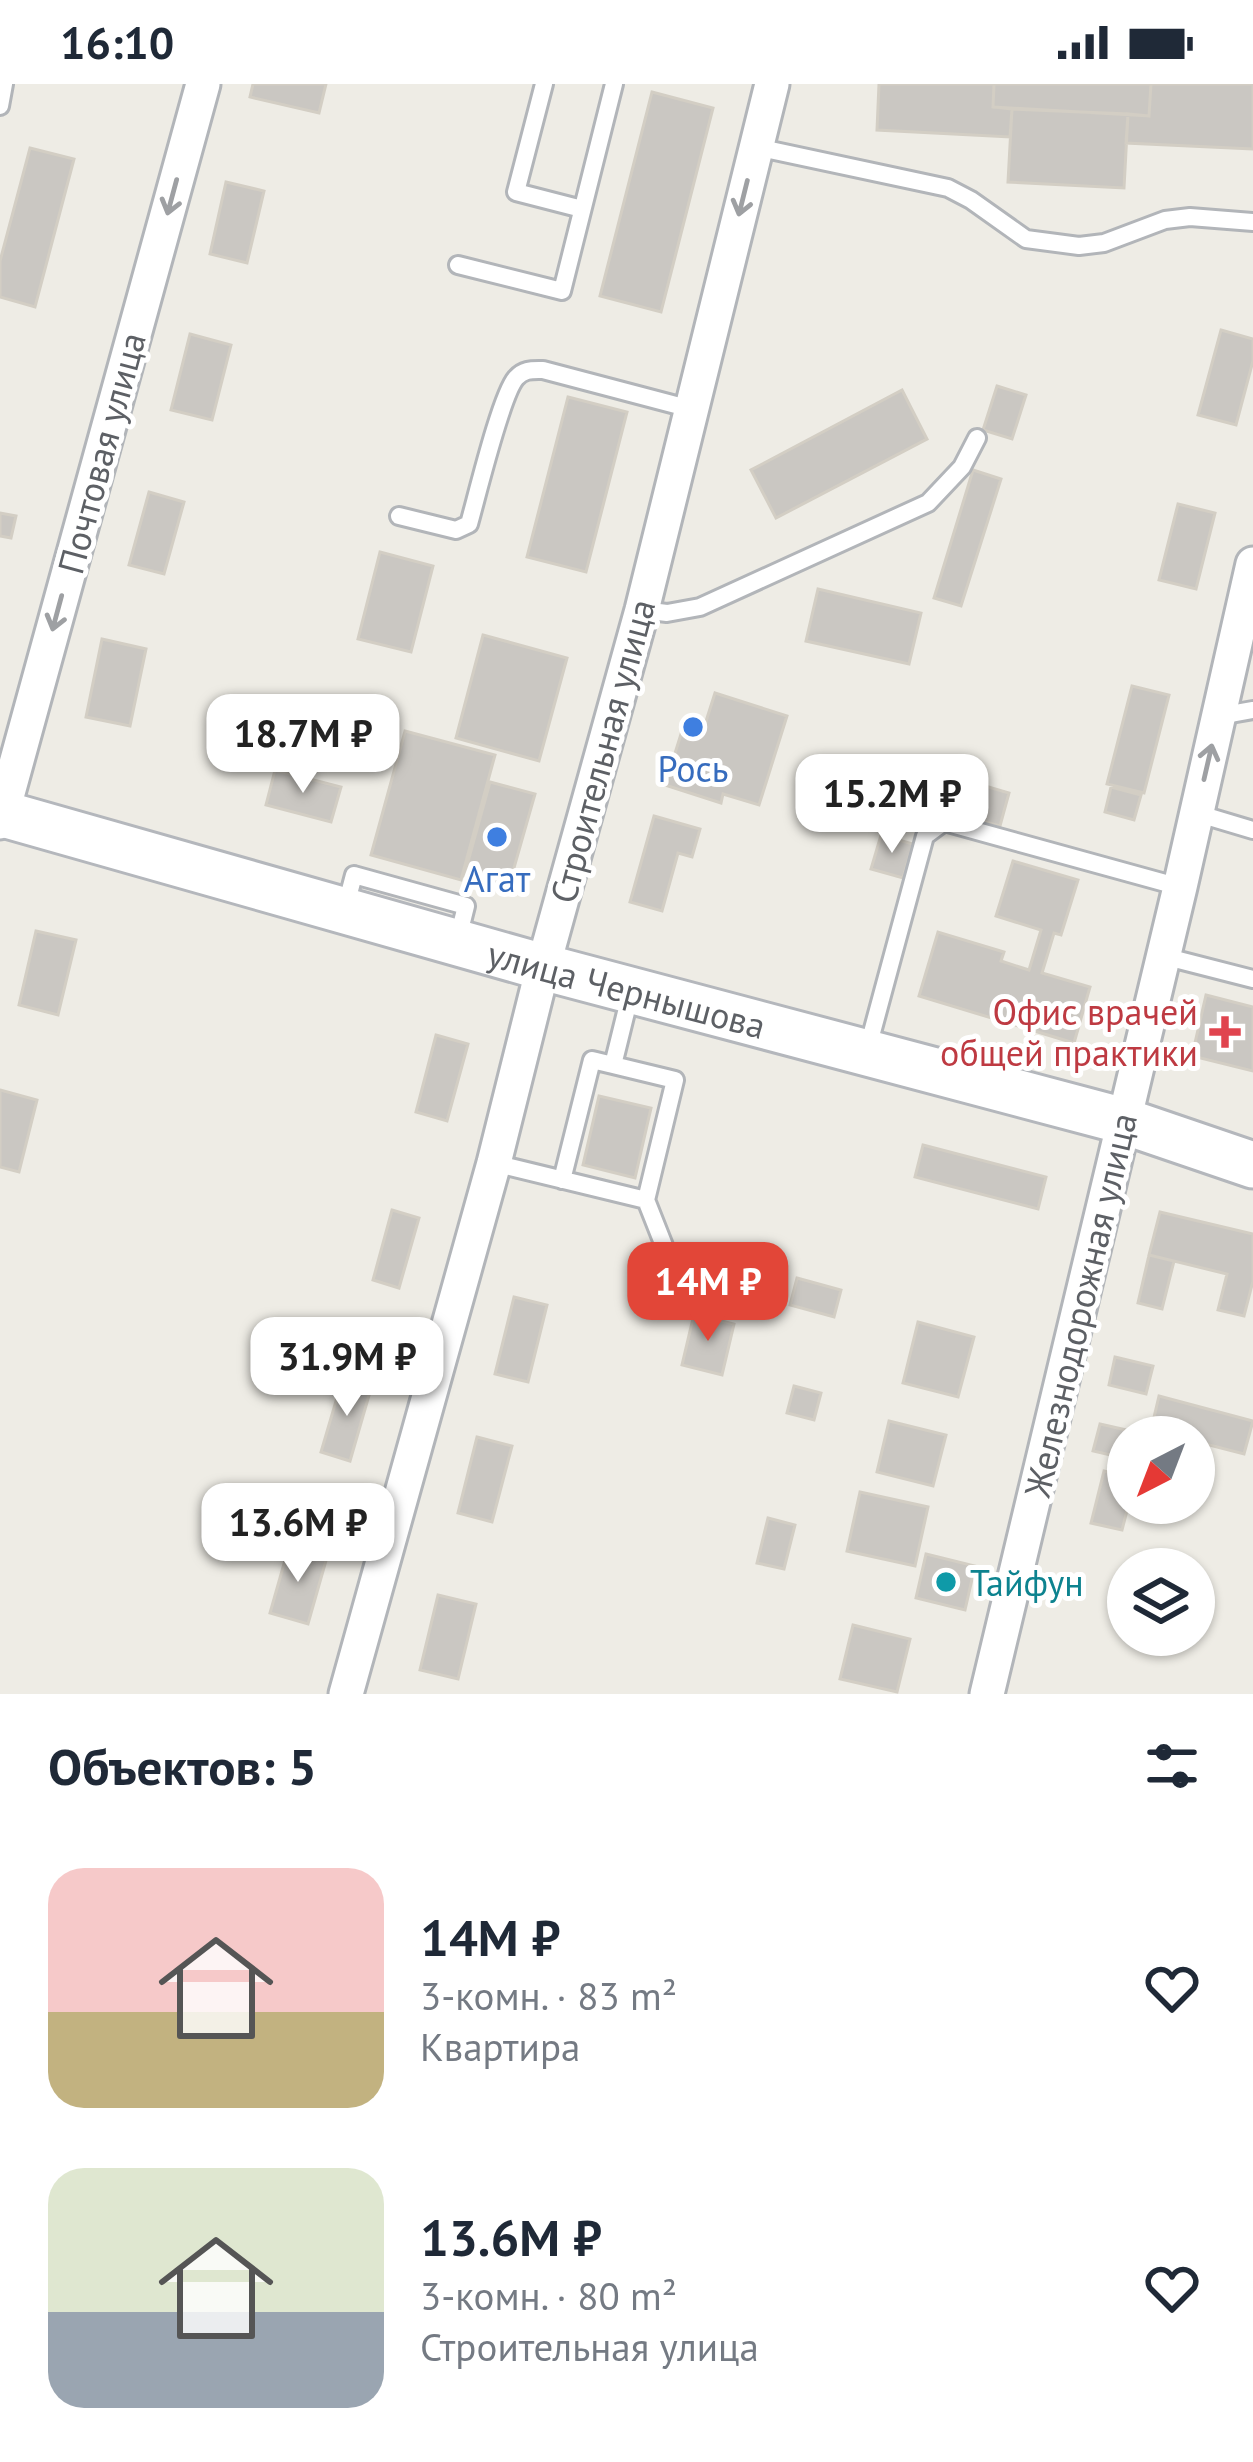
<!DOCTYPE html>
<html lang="ru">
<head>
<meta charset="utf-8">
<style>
  body { margin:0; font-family:"PT Sans",sans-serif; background:#f6f6f7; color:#1f2937; height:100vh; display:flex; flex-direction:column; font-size:45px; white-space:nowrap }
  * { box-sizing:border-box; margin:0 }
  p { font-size:39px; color:#747a83 }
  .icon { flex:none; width:66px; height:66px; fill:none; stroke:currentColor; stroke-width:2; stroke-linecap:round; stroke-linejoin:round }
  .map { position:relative; height:1610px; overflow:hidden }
  .drawer { display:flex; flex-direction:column; background:#fff; flex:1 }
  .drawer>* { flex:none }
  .needle { width:78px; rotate:222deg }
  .controls { position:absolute; left:1107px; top:1332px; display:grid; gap:24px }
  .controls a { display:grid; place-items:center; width:108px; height:108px; border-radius:50%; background:#fff; box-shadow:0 3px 9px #0004; font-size:60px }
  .price { position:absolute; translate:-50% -102px; padding:0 27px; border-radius:24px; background:#fff; color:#222; font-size:39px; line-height:78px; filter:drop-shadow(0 3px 6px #0008) }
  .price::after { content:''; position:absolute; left:50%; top:72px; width:36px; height:27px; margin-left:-18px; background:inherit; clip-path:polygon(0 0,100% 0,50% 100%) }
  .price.selected { background:#e24638; color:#fff }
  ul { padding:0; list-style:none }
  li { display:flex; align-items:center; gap:36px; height:300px; padding:0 48px }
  li span { display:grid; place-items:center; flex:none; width:336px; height:240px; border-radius:36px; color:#555 }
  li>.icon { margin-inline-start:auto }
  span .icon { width:144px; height:144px; fill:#fffc; stroke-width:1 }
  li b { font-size:51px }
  h2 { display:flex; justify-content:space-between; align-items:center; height:144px; padding:0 48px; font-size:51px }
  .status { display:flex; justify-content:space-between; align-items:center; height:84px; padding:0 60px; background:#fff; direction:ltr }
  .status svg { height:33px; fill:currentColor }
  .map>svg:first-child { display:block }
</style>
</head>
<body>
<div class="status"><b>16:10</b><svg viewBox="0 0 49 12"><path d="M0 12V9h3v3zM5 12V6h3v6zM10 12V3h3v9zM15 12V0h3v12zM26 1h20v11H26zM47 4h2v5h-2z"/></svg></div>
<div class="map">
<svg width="1253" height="1610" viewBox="0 0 1253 1610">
  <rect width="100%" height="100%" fill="#eeece5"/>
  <path fill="#cac7c2" stroke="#d3cec4" stroke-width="3" d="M253 0H326L319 29 250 13Z
    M879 0H994L993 23 1012 25 1010 53 877 46Z
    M994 0H1151L1149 32 993 23Z
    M1151 0H1253V65L1126 59 1128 30 1149 32Z
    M652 8 713 24 661 228 600 212Z
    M1012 25 1128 30 1124 104 1008 98Z
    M30 64 74 75 35 223 0 213V177Z
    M226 98 264 107 247 179 210 170Z
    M1221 246 1253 255V277L1236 341 1198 331Z
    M190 250 231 261 212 336 171 326Z
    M997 302 1026 311 1012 355 983 346Z
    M902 306 927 355 776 434 751 386Z
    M568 313 627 328 586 488 527 473Z
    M973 386 1001 395 961 522 934 514Z
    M149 408 184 418 164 490 129 481Z
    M1178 420 1215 429 1196 505 1159 496Z
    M0 429 16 432 11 454 0 452Z
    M380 468 433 482 411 568 358 555Z
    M818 505 921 529 909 580 806 557Z
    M483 551 567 574 539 677 456 654Z
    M102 555 146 565 130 642 86 633Z
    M1132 602 1169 611 1144 709 1107 700Z
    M715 609 787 632 759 721 723 710 721 719 665 701 682 647 701 653Z
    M405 647 495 671 461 796 371 771Z
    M900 680 940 691 932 720 892 709Z
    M275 686 341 703 331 738 266 721Z
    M958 694 1009 709 1000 742 948 728Z
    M490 698 535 710 508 805 464 792Z
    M1111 703 1141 711 1134 736 1105 728Z
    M654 732 700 745 692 773 678 769 662 827 630 818Z
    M881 751 913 760 903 794 871 785Z
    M1013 777 1078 796 1061 851 1054 849 1042 889 1090 903 1074 959 919 912 938 848 1004 868 1001 877 1029 886 1041 846 996 832Z
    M36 847 76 856 58 931 19 921Z
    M1206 911 1253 923V987L1192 972Z
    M436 951 468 960 447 1037 416 1028Z
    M0 1006 37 1016 19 1088 0 1083Z
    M599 1012 651 1024 635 1094 583 1081Z
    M923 1061 1046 1093 1038 1125 915 1093Z
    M392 1126 419 1134 399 1204 373 1196Z
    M1160 1128 1253 1150V1197L1244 1232 1218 1226 1227 1190 1149 1171Z
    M1149 1171 1174 1177 1162 1225 1138 1219Z
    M797 1194 841 1206 834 1233 790 1221Z
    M514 1213 547 1221 528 1298 495 1290Z
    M694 1230 734 1240 722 1291 682 1281Z
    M918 1238 974 1253 958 1313 903 1299Z
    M1115 1273 1153 1282 1146 1310 1109 1301Z
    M343 1293 372 1301 350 1377 321 1368Z
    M794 1302 821 1309 814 1336 787 1329Z
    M1159 1312 1253 1337 1244 1370 1194 1357V1353H1178L1151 1346Z
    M889 1337 946 1351 933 1402 877 1388Z
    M1100 1340 1144 1350V1353H1128V1375L1093 1367Z
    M477 1353 512 1362 492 1438 458 1429Z
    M1104 1387 1128 1393 1129 1419 1122 1446 1091 1439Z
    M860 1408 928 1423 915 1482 847 1467Z
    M768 1434 795 1441 784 1485 757 1479Z
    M289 1462 327 1473 308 1540 270 1529Z
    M926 1470 975 1482 965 1526 916 1514Z
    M438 1511 476 1520 458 1595 420 1586Z
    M853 1541 910 1555 897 1608 840 1595Z"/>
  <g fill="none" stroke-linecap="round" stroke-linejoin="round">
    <defs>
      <path id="lane" d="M544 0 516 108 582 125
        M0 22 4 0
        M756 63 948 104 971 116 1026 155 1079 162 1104 159 1165 136 1190 133 1253 138
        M458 181 562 207 614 0
        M399 432 456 446 469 440C477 412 501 311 516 294 524 285 532 286 543 286L691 325
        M642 526 667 529 700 523 928 419 962 383 977 354
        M1219 632 1253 626
        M1196 729 1253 746
        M345 825 354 791 466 822 457 858
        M1163 872 1253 895
        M867 967 925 752 944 738 1180 803
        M494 1079 646 1116 675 996 613 981 631 908
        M562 1096 592 976 613 981
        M646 1116 674 1187"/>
      <path id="street" d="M0 738 203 0
        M346 1610 494 1079 543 883 642 526 772 0
        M987 1610 1180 803 1253 480"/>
      <g id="secondary">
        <path id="s1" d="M0 729 543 883 1124 1037 1253 1081"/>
      </g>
    </defs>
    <use href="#lane" stroke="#b2b5b9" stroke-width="22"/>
    <use href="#street" stroke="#b2b5b9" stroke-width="39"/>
    <use href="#secondary" stroke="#b4b7bc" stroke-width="51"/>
    <use href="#lane" stroke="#fff" stroke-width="16"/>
    <use href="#street" stroke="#fff" stroke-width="33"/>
    <use href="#secondary" stroke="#fff" stroke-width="45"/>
  </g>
  <defs><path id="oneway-shaft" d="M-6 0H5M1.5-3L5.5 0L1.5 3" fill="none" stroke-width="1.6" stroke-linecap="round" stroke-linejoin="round" transform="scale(3)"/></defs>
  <g stroke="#9ea0a3">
    <use href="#oneway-shaft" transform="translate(172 113) rotate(105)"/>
    <use href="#oneway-shaft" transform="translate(743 114) rotate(104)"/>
    <use href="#oneway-shaft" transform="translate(57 529) rotate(105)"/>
    <use href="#oneway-shaft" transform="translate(1208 678) rotate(-77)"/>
  </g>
  <g fill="#3f7fe0" stroke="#fff" stroke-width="4.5">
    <circle cx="693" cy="643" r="12"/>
    <circle cx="497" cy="753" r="12"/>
  </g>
  <path fill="#e0444e" stroke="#fff" stroke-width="4.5" d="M1219 930h12v12h12v12h-12v12h-12v-12h-12v-12h12z"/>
  <circle fill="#0f9aa8" stroke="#fff" stroke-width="4.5" cx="946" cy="1498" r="12"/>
  <g text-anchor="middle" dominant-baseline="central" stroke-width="10" stroke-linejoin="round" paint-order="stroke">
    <g font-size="36" fill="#5d6065" stroke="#fff">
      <text transform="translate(101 369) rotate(-75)">Почтовая улица</text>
      <text transform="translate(602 667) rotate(-75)">Строительная улица</text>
      <text stroke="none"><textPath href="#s1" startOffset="651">улица Чернышова</textPath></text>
      <text transform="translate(1080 1221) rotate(-77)">Железнодорожная улица</text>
    </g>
    <g font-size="36" fill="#366cbe" stroke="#fff">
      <text x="693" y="684">Рось</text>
      <text x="497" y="794">Агат</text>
    </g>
    <g font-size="36" fill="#be3a42" stroke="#fff" text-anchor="end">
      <text x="1198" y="927">Офис врачей<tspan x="1198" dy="41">общей практики</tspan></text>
    </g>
    <g font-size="36" fill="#0d838f" stroke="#fff" text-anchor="start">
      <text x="970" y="1498">Тайфун</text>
    </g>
  </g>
</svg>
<div class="controls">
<a><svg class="needle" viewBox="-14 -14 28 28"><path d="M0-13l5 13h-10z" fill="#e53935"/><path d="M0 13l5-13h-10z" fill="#747a83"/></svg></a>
<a><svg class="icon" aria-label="layers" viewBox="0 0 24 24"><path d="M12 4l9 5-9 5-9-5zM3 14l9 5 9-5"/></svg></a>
</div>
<b class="price" style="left:303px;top:712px">18.7M ₽</b>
<b class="price" style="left:892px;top:772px">15.2M ₽</b>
<b class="price selected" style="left:708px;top:1260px">14M ₽</b>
<b class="price" style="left:347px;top:1335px">31.9M ₽</b>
<b class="price" style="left:298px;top:1501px">13.6M ₽</b>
</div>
<section class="drawer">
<h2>Объектов: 5<svg class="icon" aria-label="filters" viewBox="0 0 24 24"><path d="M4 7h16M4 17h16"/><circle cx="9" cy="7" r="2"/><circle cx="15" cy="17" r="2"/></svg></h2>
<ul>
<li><span style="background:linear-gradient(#f6c9c9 60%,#c2b280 0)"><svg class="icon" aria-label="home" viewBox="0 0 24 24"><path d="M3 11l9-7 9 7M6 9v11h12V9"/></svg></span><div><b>14M ₽</b><p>3-комн. · 83 m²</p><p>Квартира</p></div><svg class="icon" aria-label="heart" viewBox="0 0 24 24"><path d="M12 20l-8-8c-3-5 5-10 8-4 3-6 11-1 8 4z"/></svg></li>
<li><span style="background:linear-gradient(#dfe7d0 60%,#9aa5b1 0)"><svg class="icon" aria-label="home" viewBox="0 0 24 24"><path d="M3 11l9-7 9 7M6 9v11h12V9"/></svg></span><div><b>13.6M ₽</b><p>3-комн. · 80 m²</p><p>Строительная улица</p></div><svg class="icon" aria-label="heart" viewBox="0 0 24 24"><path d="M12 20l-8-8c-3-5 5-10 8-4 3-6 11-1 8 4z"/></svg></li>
</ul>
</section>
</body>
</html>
